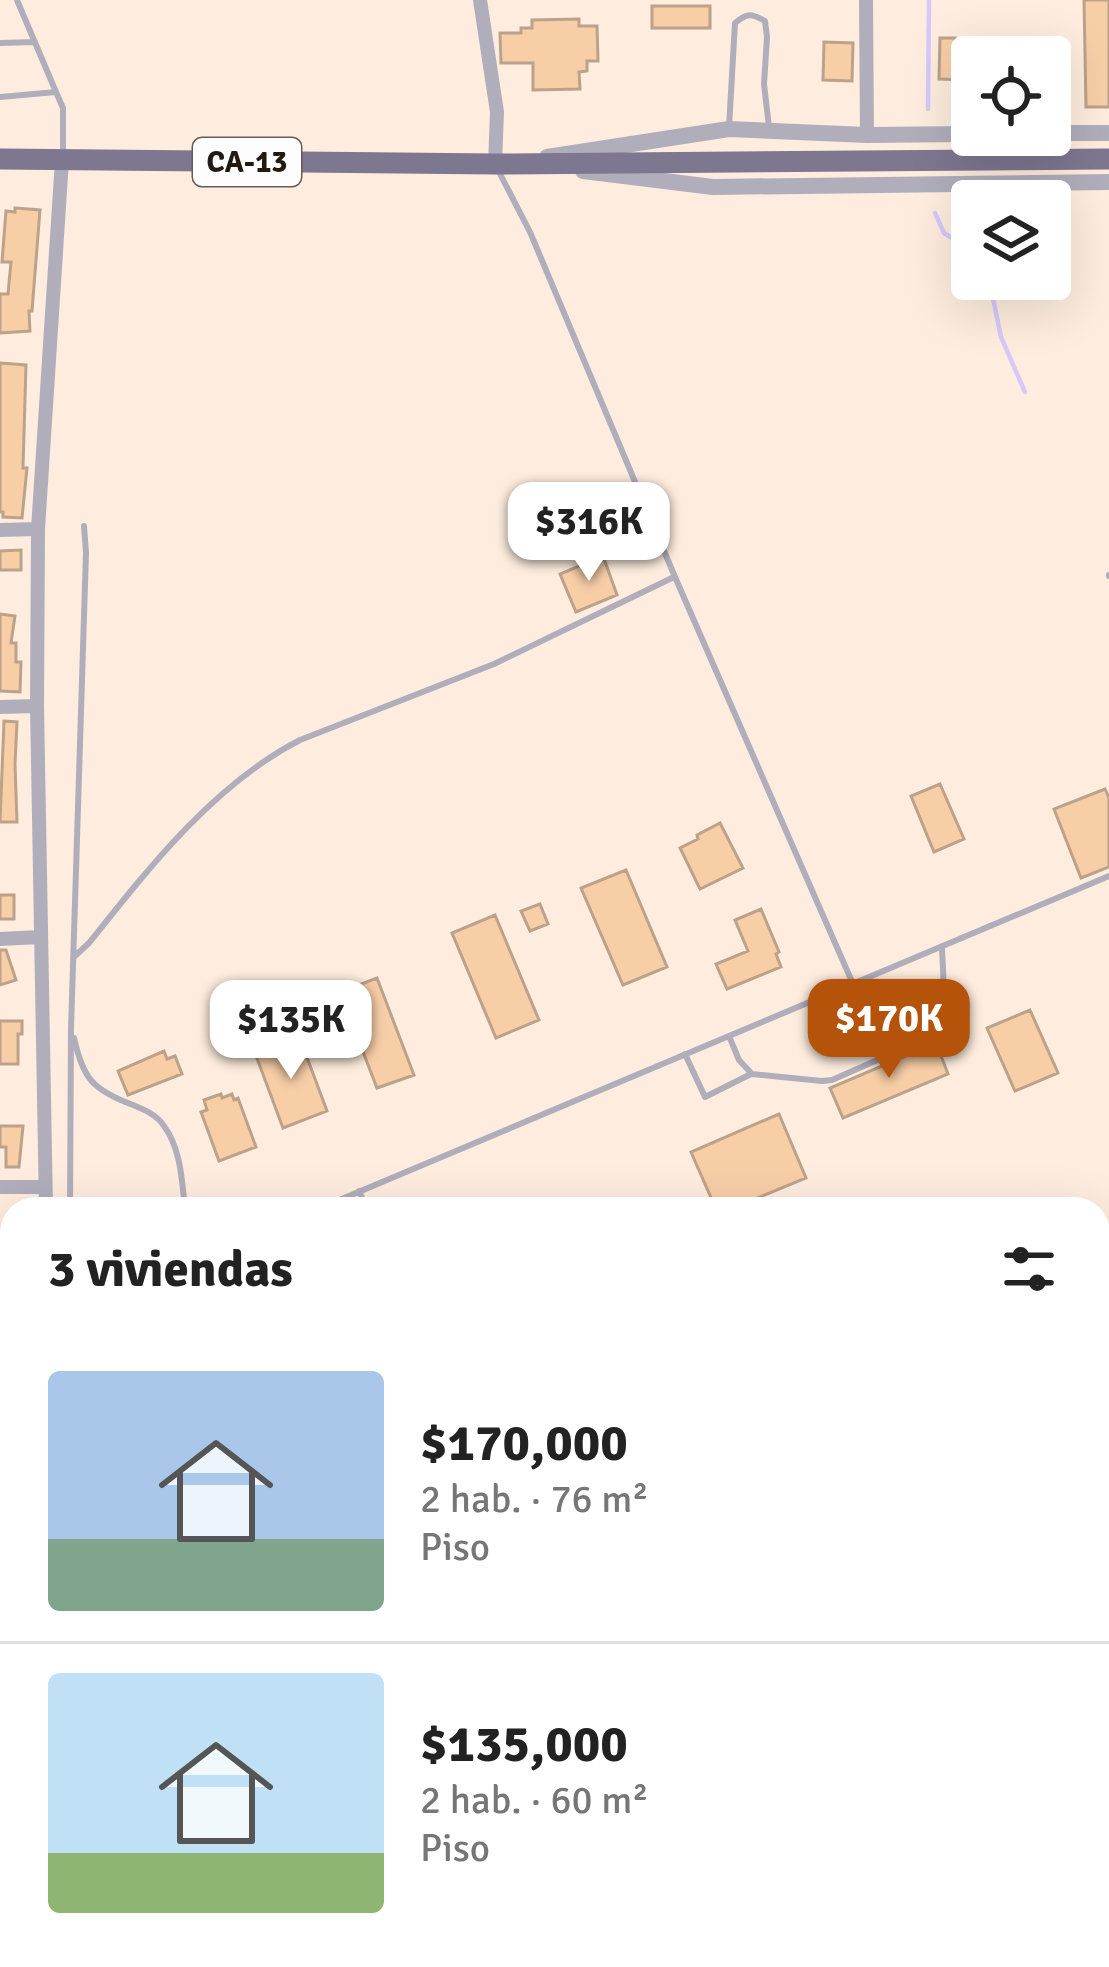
<!DOCTYPE html>
<html lang="es">
<head>
<meta charset="utf-8">
<style>
  body { margin:0; font-family:Signika,sans-serif; background:#f6f6f6; color:#222; height:100vh; display:flex; flex-direction:column; font-size:45px; white-space:nowrap }
  * { box-sizing:border-box; margin:0 }
  p { font-size:39px; color:#767676 }
  .icon { flex:none; width:66px; height:66px; fill:none; stroke:currentColor; stroke-width:2; stroke-linecap:round; stroke-linejoin:round }
  .map { position:relative; flex:1; overflow:hidden }
  .details { position:absolute; left:0px; top:1197px; width:1110px; height:771px; display:flex; flex-direction:column; background:#fff; border-radius:36px 36px 0 0; box-shadow:0 12px 48px #0002 }
  .details>* { flex:none }
  .controls { position:absolute; left:951px; top:36px; display:grid; gap:24px }
  .controls a { display:grid; place-items:center; width:120px; height:120px; border-radius:12px; background:#fff; box-shadow:0 12px 48px #0002; font-size:60px }
  .price { position:absolute; translate:-50% -102px; padding:0 27px; border-radius:24px; background:#fff; color:#222; font-size:39px; line-height:78px; filter:drop-shadow(0 3px 6px #0008) }
  .price::after { content:''; position:absolute; left:50%; top:72px; width:36px; height:27px; margin-left:-18px; background:inherit; clip-path:polygon(0 0,100% 0,50% 100%) }
  .price.active { background:#b45309; color:#fff }
  ul { padding:0; list-style:none }
  li { display:flex; align-items:center; gap:36px; height:300px; padding:0 48px }
  li+li { border-top:3px solid #e0e0e0 }
  li span { display:grid; place-items:center; flex:none; width:336px; height:240px; border-radius:12px; color:#555 }
  li>.icon { margin-inline-start:auto }
  span .icon { width:144px; height:144px; fill:#fffc; stroke-width:1 }
  li b { font-size:51px }
  h2 { display:flex; justify-content:space-between; align-items:center; height:144px; padding:0 48px; font-size:51px }
  .map>svg:first-child { display:block }
</style>
</head>
<body>
<div class="map">
<svg width="1109" height="1967" viewBox="0 0 1109 1967">
  <rect width="100%" height="100%" fill="#feedde"/>
  <g fill="none" stroke-linecap="round" stroke-linejoin="round">
    <path stroke="#d5c9fb" stroke-width="4.5" d="M928 109 929 0
      M935 213 944 233 972 251
      M989 279 1001 337 1025 392"/>
    <path stroke="#cabbae" stroke-width="42" d="M1098 1632 1109 1628
      M310 1967 336 1956"/>
    <path stroke="#cabbae" stroke-width="105" d="M1101 1967 1109 1964"/>
  </g>
  <path fill="#f8cea7" stroke="#bca28a" stroke-width="3" d="M1084 0H1109V107H1086Z
    M652 6H710V28H652Z
    M579 19V26H597L598 61H587V71L579 72 580 89 533 90V63H501L500 33H521V28H532V20Z
    M940 38H955L954 56H967V80L939 79Z
    M824 42 853 43 852 81 823 80Z
    M15 208 40 210 32 311H29L30 331 0 333V294H8L11 262H2L6 211 15 212Z
    M0 363 26 365 23 468H27L22 518 3 517V512H0Z
    M21 550V570H0V551Z
    M603 556 617 595 576 612 560 574Z
    M0 614 15 616 11 643H16V662H21L20 692 0 691Z
    M4 721 17 722 15 764 17 822H0Z
    M940 784 964 839 934 852 911 796Z
    M1105 789 1109 798V867L1081 878 1054 809Z
    M720 823 743 868 700 889 680 848 698 839 697 835Z
    M626 870 667 967 623 985 581 888Z
    M0 895H14V919H0Z
    M540 904 548 924 530 931 521 911Z
    M761 909 779 952 776 954 781 967 727 989 716 964 748 951 735 920Z
    M495 915 539 1020 496 1038 452 933Z
    M0 950H6L16 980 0 985Z
    M377 978 414 1075 377 1088 340 992Z
    M1030 1010 1058 1073 1015 1091 987 1028Z
    M0 1021H22V1034H18V1064H0Z
    M299 1036 327 1111 283 1128 255 1053Z
    M936 1043 948 1074 843 1118 830 1088Z
    M164 1051 167 1059 175 1056 182 1074 128 1095 118 1071Z
    M221 1094 222 1098 232 1094 234 1100 238 1098 256 1147 219 1161 201 1112 207 1110 204 1100Z
    M779 1114 806 1178 731 1209H716L691 1152Z
    M0 1126H23L19 1167H6V1147H0Z
    M0 1240H12V1284H0Z
    M0 1396H12V1570H0Z
    M0 1659H12V1764H0Z
    M0 1798H12V1829H0Z"/>
  <g fill="none" stroke-linecap="round" stroke-linejoin="round">
    <path stroke="#b1aebc" stroke-width="6" d="M17 0 56 92
      M0 43 35 42
      M0 97 56 92 63 108V157
      M729 127 735 23C747 13 751 13 765 21L767 37 764 84 769 127
      M497 168 530 232 675 577 853 984
      M1109 575V576
      M75 956 89 943C148 869 214 784 300 740L494 664 674 577
      M729 1036 739 1060 752 1074 822 1081 832 1080 932 1036C948 1008 943 978 942 947
      M74 1038C83 1079 93 1090 133 1105 145 1110 157 1115 164 1126 181 1149 182 1181 185 1209
      M685 1054 705 1097 751 1074
      M359 1191 367 1209
      M70 1209 71 1029 86 553 84 526
      M318 1209 1109 876"/>
    <path stroke="#b1aebc" stroke-width="14" d="M480 0 497 112 495 164
      M866 0 867 135
      M0 530 38 529
      M0 707 37 706
      M0 939 40 937
      M0 1187H45
      M46 1209 37 706 38 529 62 160
      M0 1383H12
      M0 1582H12
      M0 1785 12 1784
      M0 1875 12 1869"/>
    <path stroke="#b1aebc" stroke-width="16" d="M1050 133H1109
      M547 157 729 129 867 135 972 134
      M583 171 713 187 1109 182"/>
    <path stroke="#7d7790" stroke-width="21" d="M0 159 495 164 1109 159"/>
  </g>
  <g text-anchor="middle" dominant-baseline="central" stroke-width="10" stroke-linejoin="round" paint-order="stroke">
    <rect fill="#fdfdfd" stroke="#645d57" stroke-width="3" x="193" y="138" width="108" height="48" rx="9"/>
    <g font-size="30" font-weight="bold" fill="#221910">
      <text x="247" y="162">CA-13</text>
    </g>
  </g>
</svg>
<div class="controls">
<a><svg class="icon" aria-label="locate" viewBox="0 0 24 24"><circle cx="12" cy="12" r="6"/><path d="M12 2v4M12 18v4M2 12h4M18 12h4"/></svg></a>
<a><svg class="icon" aria-label="layers" viewBox="0 0 24 24"><path d="M12 4l9 5-9 5-9-5zM3 14l9 5 9-5"/></svg></a>
</div>
<b class="price" style="left:589px;top:584px">$316K</b>
<b class="price active" style="left:889px;top:1081px">$170K</b>
<b class="price" style="left:291px;top:1082px">$135K</b>
<section class="details">
<h2>3 viviendas<svg class="icon" aria-label="filters" viewBox="0 0 24 24"><path d="M4 7h16M4 17h16"/><circle cx="9" cy="7" r="2"/><circle cx="15" cy="17" r="2"/></svg></h2>
<ul>
<li><span style="background:linear-gradient(#a9c7e8 70%,#7fa58c 0)"><svg class="icon" aria-label="home" viewBox="0 0 24 24"><path d="M3 11l9-7 9 7M6 9v11h12V9"/></svg></span><div><b>$170,000</b><p>2 hab. · 76 m²</p><p>Piso</p></div></li>
<li><span style="background:linear-gradient(#bfe0f5 75%,#8fb573 0)"><svg class="icon" aria-label="home" viewBox="0 0 24 24"><path d="M3 11l9-7 9 7M6 9v11h12V9"/></svg></span><div><b>$135,000</b><p>2 hab. · 60 m²</p><p>Piso</p></div></li>
</ul>
</section>
</div>
</body>
</html>
